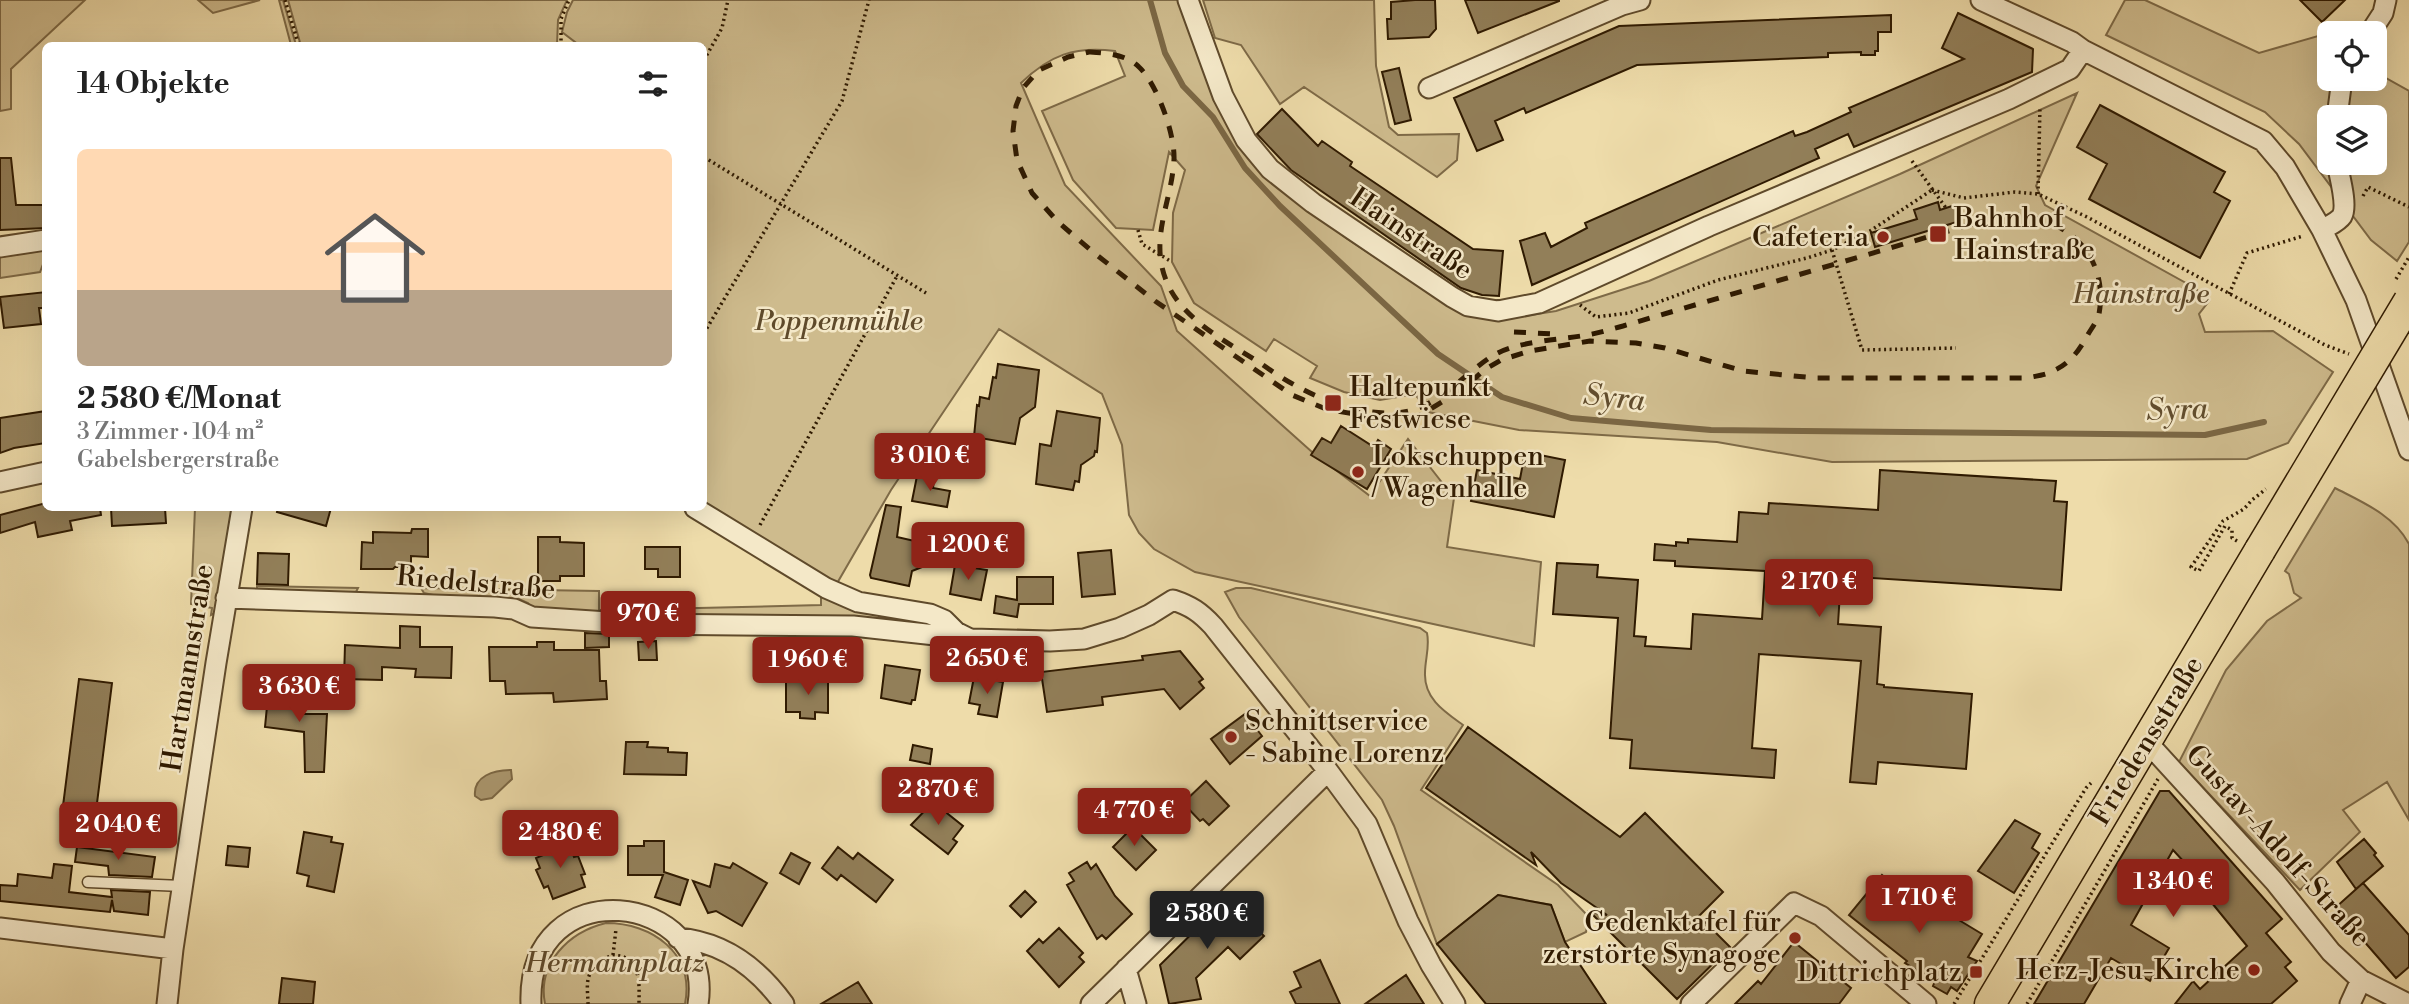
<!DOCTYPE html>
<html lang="de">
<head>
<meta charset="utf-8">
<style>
  body { margin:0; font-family:"Libre Bodoni",serif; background:#f6f6f6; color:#222; height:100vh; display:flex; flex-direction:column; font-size:26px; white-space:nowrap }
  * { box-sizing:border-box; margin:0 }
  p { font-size:23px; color:#767676 }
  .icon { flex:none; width:38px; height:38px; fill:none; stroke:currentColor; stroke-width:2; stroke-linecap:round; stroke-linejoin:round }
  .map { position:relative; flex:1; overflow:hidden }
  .details { position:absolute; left:42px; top:42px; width:665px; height:469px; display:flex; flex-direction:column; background:#fff; border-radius:10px; box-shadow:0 7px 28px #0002 }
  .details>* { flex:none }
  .fabs { position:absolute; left:2317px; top:21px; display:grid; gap:14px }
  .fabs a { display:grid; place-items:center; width:70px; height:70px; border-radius:10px; background:#fff; box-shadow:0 7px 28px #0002; font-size:35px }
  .price { position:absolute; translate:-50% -60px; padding:0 16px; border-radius:7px; background:#8f2418; color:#fff; font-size:23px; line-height:46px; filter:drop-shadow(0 2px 4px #0008) }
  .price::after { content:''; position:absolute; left:50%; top:42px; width:21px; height:16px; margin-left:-10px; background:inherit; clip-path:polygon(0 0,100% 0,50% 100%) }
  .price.selected { background:#222; color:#fff }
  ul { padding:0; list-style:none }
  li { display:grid; align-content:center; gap:14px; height:371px; padding:0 35px }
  li span { display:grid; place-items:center; height:217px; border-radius:10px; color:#555 }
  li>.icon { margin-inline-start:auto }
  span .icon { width:126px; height:126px; fill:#fffc; stroke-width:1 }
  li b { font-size:30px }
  h2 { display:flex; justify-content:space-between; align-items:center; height:84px; padding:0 35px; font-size:30px }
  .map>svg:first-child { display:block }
</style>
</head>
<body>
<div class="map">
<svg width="2409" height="1004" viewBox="0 0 2409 1004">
  <rect width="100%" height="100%" fill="#eedcaa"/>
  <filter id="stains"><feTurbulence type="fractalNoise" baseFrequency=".00286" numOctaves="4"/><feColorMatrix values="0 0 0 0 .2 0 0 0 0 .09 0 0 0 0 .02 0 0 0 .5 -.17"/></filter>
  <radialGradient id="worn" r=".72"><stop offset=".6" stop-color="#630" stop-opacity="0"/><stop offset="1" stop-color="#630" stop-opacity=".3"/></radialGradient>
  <path fill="#cebb8d" stroke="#7e6a47" stroke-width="2" fill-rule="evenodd" d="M0 0H85L11 69V109L0 111Z
    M198 0H260L213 13Z
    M279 0H283L296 45H291Z
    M288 0H567L558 20 557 45 533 43 525 46H301Z
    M573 0H1182L1265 174 1346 238 1448 305 1498 320 1556 311 1649 281 1900 174 2077 93 2036 186 2045 205 2195 288 2209 301 2199 314 2205 332 2273 331 2333 372 2288 443 2247 459 1832 462 1717 442 1519 430 1428 412 1415 394 1380 400 1344 392 1310 378 1317 366 1274 339 1266 351 1194 303 1172 262 1173 213 1185 170 1169 152 1153 230 1116 228 1073 180 1042 111 1125 76 1115 51C1074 46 1050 55 1021 83L1065 185 1161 286 1177 331 1312 452 1370 496 1408 439 1454 498 1447 547 1541 562 1534 646 1195 572 1154 549 1139 533 1129 515 1122 445 1102 394 999 329 891 490 836 585 704 503V46L579 45 562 32 567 12Z
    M1203 0H1374L1376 66 1389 127 1398 135 1459 134 1457 160 1437 177 1304 87 1280 104 1241 45 1215 38Z
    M2125 0H2145L2259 53 2325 34 2329 36V79H2375V72L2409 91V242L2397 261 2371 240 2299 144 2265 112 2106 35ZM2329 117H2375V163H2329Z
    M45 250V259L40 272 0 278V257Z
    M2335 488C2362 502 2394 515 2409 544V820L2387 782 2343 810 2360 832 2300 890 2179 762 2226 670 2267 621 2301 598 2294 593 2289 574 2285 571Z
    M195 508H234L219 611 211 615 212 608 191 604Z
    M685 508H689L808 583 921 620V622L878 618 823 616 660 615 656 609 821 605V594Z
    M257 586 358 588 355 594H257Z
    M421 588 599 591V610L641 609 630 615 531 607 528 603 519 599 433 595 424 593Z
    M1236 588H1251L1420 628 1427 633C1430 647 1425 659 1425 673 1424 699 1445 712 1463 725L1421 790 1558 885 1589 917 1586 932 1565 942 1551 905 1498 895 1437 944 1394 826 1382 800 1239 617 1225 592Z
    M606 923C652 923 695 953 685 1004H545C537 963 569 932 606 923Z"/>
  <path fill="#ad9a71" stroke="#7b6744" stroke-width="2" d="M511 770 512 779 492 798 481 800 475 796C473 776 494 770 511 770Z"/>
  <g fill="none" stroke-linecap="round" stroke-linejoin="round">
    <path stroke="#7b6744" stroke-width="6" d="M1150 0 1165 53 1183 86 1213 117 1245 168 1280 206 1438 354 1502 397 1571 418 1711 430 2205 435 2264 422"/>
  </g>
  <path fill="#927f59" stroke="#2f1a01" stroke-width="2" d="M1415 0H1435L1436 29 1429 37 1388 39 1387 19H1391V2Z
    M1465 0H1559V1L1478 33Z
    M2300 0H2345L2322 22Z
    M1958 13 2033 49 2032 72 1854 147 1848 134 1815 149 1819 158 1532 285 1520 241 1545 233 1551 247 1587 228 1585 223 1793 131 1795 136 1807 132 1851 112 1849 108 1964 59 1942 48Z
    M1891 15V32H1878V51H1875V55H1861V52L1828 53V57L1637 65 1526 113 1524 108 1495 121 1503 140 1477 151 1454 98 1619 26Z
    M1399 68 1411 120 1395 124 1382 72Z
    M2100 105 2225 172 2214 192 2230 201 2200 258 2089 199 2107 164 2077 147Z
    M1282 109 1318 146 1322 141 1352 162 1350 166 1473 249 1503 251 1499 296 1482 295 1461 288 1291 170 1257 134Z
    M0 158H11L16 205H46V228L0 230Z
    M1938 202 1940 210 1955 205 1960 221 1875 247 1871 233 1917 219 1914 210Z
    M46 292V308H39L41 324 4 328 0 297Z
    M998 364 1039 370 1035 407 1020 418 1015 444 974 437 977 405 979 406 980 397 989 399 993 377 996 378Z
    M46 411V443L14 448 0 453V418Z
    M1057 411 1100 418 1097 452 1095 451 1094 456 1081 465 1079 482 1075 481 1073 490 1036 484 1040 444 1051 446Z
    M1341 426 1374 447 1378 440 1391 449 1367 489 1311 455 1322 438 1331 443Z
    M1525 452 1565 460 1554 517 1471 501 1477 470 1520 479Z
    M1880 470 2056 481 2054 501 2067 502 2061 590 1841 576 1838 624 1881 627 1877 684 1884 685V687L1972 694 1966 769 1878 762 1876 784 1850 782 1861 661 1759 654 1752 748 1776 750 1774 778 1630 768 1632 740 1610 738 1618 618 1553 614 1557 563 1598 565 1597 577 1638 580 1634 636 1646 637 1645 646 1691 649 1693 614 1762 619 1765 571 1675 566V561L1654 560 1655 544 1676 546V542L1688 543V539L1737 542 1739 512 1768 514 1769 503 1878 510Z
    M917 476 934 480 933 488 950 491 947 507 912 501Z
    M46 503V508H100L101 515 70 521 72 530 38 537 35 522 0 533V515Z
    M886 505 901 507 897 537 919 542 915 559 922 567 912 571 909 586 871 578 870 575Z
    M111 508H165L166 523 112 526Z
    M278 508H331L326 526 277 512Z
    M412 529H428V557L411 556V567H395L393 569H361L362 542 373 543V532L411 533Z
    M538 537H560V542L584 543V576H560V581H538Z
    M645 547H680V577H658V569H645Z
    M1111 550 1115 594 1082 597 1078 553Z
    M258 553 289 554 288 585 257 584Z
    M955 565 987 570 981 600 950 594Z
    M1017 577H1053V604H1019L1017 617 994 613 996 596 1017 600Z
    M400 626 420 627V647H452L451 678 415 677 416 669 382 667V680L344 679 345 645 400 648Z
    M585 633 609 634V647L585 648Z
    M656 641 657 660H639L638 642Z
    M537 642H554V650H599L600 681H606L607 699 554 702 553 693 506 694 505 681H490L489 647H537Z
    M1180 651 1203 679 1199 682 1204 688 1180 709 1164 689 1102 697 1103 705 1047 712 1041 672 1143 660 1142 656Z
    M885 665 920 670 915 700H912L911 704 881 698Z
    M808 676H828V713L815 712V719L800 718V712H786V681H808Z
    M974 677 1003 682 997 717 978 714 980 705 969 703Z
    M79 679 112 683 96 811 63 806Z
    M269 686 304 690 303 714H327L324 772H305L304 732 265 727Z
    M1245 714 1262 736 1230 764 1211 739Z
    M1468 727 1620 837 1645 813 1723 892 1699 916 1730 947 1677 999 1590 912 1607 915 1561 883 1531 852 1536 865 1426 788Z
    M626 742H648L647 747 668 748V752L687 753 686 775 624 774Z
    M913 745 932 749 930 764 910 760Z
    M885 772H903V799L885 798Z
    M1206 781 1229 806 1209 825 1203 819 1200 821 1183 803Z
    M2160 791H2169L2282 919 2266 933 2291 962 2285 967 2297 981 2271 1004H2175L2193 981 2200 989 2247 946 2194 881 2198 877 2173 850 2131 925 2169 948 2150 981 2111 958 2084 1004H2034Z
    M933 802 963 826 953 839 957 842 948 854 911 825Z
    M2015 820 2040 834 2032 848 2039 853 2014 893 1978 871Z
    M1133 827 1156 850 1136 870 1113 847Z
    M304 832 332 837 331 842 343 844 334 892 307 886 309 876 297 873Z
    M2364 839 2376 853 2374 855 2383 866 2356 889 2337 862Z
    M562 840 565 847 570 845 574 857 578 856 585 874 581 875 585 887 553 899 548 886 544 888 536 870 540 868 536 858 548 853 545 846Z
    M644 841H664V872L688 880 680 905 655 897 663 875H628V846H644Z
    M228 846 250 848 248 867 226 865Z
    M77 847 155 857 152 877 109 875 108 866 75 862Z
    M838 847 853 859 858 853 893 880 876 902 841 875 837 880 822 868Z
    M791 853 810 863 799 884 780 873Z
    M1087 862 1091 869 1096 864 1115 896 1132 914 1106 939 1102 935 1097 939 1067 885 1074 881 1069 873Z
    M733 863 767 883 742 926 716 911 708 913 693 881 710 887 715 864 730 868Z
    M54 864 72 866 69 892 112 897 111 890 150 892 148 915 114 911 112 900 110 912 0 901V885L17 886 18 874 52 878Z
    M1882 875 1933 917 1939 908 1982 934 1968 957 1977 961 1957 991 1951 987 1947 994 1933 986 1935 981 1905 963 1907 961 1849 915Z
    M2363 883 2409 935V967L2396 978 2335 908Z
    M1025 891 1036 902 1021 917 1010 906Z
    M1498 895 1551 905 1565 942 1606 1004H1486L1437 944Z
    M1227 899 1264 936 1240 959 1228 947 1196 978 1201 999 1169 1004 1160 965Z
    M1059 928 1083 953 1079 957 1084 962 1059 987 1027 951 1039 939 1043 943Z
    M1794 942 1851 988 1839 1004H1735L1758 981 1761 984Z
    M1320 960 1340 1004H1296L1290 992 1301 987 1294 972Z
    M1406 975 1424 1004H1365Z
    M282 978 315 982 313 1004H279Z
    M858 982 872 1004H821Z"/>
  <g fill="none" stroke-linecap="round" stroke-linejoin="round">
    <defs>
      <path id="service" d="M88 882 182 886"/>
      <path id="minor" d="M1188 0 1223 96 1246 140 1270 169 1313 203 1452 297 1468 306 1498 311 1539 303 1709 226 2009 99 2070 69 2083 50
        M1981 0 2072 42 2083 50 2263 141 2285 167 2322 230 2356 300 2409 450
        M2370 33 2383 13 2386 0
        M1429 88 1622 5 1640 0
        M2337 117 2342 79
        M2322 230C2328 226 2338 222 2342 216 2348 205 2339 175 2337 163
        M0 247 46 240
        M0 482 46 472
        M695 508 826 588 858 602 930 614 944 620 956 632 968 638
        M226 598 495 607 514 609 532 617 638 624 853 626 972 639 1050 641 1084 639 1120 628 1149 615 1173 600C1191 606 1200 612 1213 626L1328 771 1367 824 1408 921 1431 965 1455 1004
        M2147 742 2275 882 2331 952 2361 980 2408 1004
        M0 928 173 949
        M678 938C723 942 758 968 784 1004
        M1126 969 1136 1004
        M167 1004 173 949 216 663 242 508
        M531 1004C526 868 716 891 698 1004
        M1091 1004 1328 771
        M1691 1004 1794 903 1821 916 1926 1004
        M2350 1004 2361 980"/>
      <path id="primary" d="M1990 1004 2260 550"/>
    </defs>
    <use href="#service" stroke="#5f4a2b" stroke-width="13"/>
    <use href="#minor" stroke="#5f4a2b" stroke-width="23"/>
    <use href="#primary" stroke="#2f1a01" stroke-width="33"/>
    <path stroke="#2f1a01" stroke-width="3.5" stroke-dasharray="2 3.5" stroke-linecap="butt" d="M285 0 299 46
      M561 46V19L569 0
      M704 60 722 28 728 0
      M704 157 926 293
      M1912 161 1946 208
      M1932 190 1964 198 2015 192 2038 194 2087 217 2325 345 2349 354
      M2038 194 2040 106
      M2363 196 2368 187 2409 207
      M1138 230 1142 244 1172 262
      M1832 250 1862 350 1956 348
      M2229 294 2247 253 2303 236
      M1580 305 1596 317 1629 313 1718 280 1807 258 1832 250 1870 231 1932 190
      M704 333 842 101 869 0
      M760 525 897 276
      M2237 541 2232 538V530L2225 526 2199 571 2191 567 2223 521 2244 509 2252 500 2266 489
      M613 955 616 929
      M588 1004C588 995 586 984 589 976 597 955 626 946 636 970 640 980 639 993 639 1004
      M1954 1004 2086 788 2091 783
      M2027 1004 2158 779"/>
    <use href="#service" stroke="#f4e8c8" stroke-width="10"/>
    <use href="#minor" stroke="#f4e8c8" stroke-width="19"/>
    <use href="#primary" stroke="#eedcaa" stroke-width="30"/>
    <path stroke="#2f1a01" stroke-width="5" stroke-dasharray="12 12" stroke-linecap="butt" d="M1089 52C1105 53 1126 54 1139 67 1157 84 1175 134 1174 159 1172 204 1146 242 1170 289 1189 324 1231 344 1263 365 1301 392 1348 415 1395 413 1437 411 1461 375 1494 355 1518 341 1559 340 1587 335 1599 333 1611 329 1623 326L2003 215C2061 212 2110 252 2099 314 2097 322 2090 330 2086 338 2078 352 2069 364 2053 371 2046 375 2036 376 2027 378H1815L1743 371 1665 348 1636 343 1590 341 1530 351 1501 360 1484 370 1464 388 1421 415 1406 419 1388 420 1326 409 1292 395 1155 301 1093 252 1058 222 1032 193 1017 160 1013 131 1016 106 1023 88 1039 70 1068 57Z
      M1514 332 1554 334"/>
    <defs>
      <path id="primary-bridge" d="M2260 550 2409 301"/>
    </defs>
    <use href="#primary-bridge" stroke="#2f1a01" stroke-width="33" stroke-linecap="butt"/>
    <path stroke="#2f1a01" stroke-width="3.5" stroke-dasharray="2 3.5" stroke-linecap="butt" d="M2396 279 2409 257"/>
    <use href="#primary-bridge" stroke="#eedcaa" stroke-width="30"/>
  </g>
  <g fill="#8f2418" stroke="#f4e8c8" stroke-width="2.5">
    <rect x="1929" y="225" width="18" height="18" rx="3.5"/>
    <circle cx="1883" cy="237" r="7"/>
    <rect x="1324" y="394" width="18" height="18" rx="3.5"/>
    <circle cx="1358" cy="472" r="7"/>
    <circle cx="1231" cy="737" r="7"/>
    <circle cx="1795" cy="938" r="7"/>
    <circle cx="2254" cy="970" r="7"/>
    <rect x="1969" y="965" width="14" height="14" rx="3.5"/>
  </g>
  <g text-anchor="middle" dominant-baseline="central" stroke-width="5" stroke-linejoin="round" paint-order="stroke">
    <g font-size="28" fill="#2f1a01" stroke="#f4e8c8" text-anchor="start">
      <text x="1954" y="218">Bahnhof<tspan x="1954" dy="32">Hainstraße</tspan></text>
      <text x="1869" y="237" text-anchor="end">Cafeteria</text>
      <text x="1349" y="387">Haltepunkt<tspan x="1349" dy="32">Festwiese</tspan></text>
      <text x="1372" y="456">Lokschuppen<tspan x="1372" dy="32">/ Wagenhalle</tspan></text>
      <text x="1245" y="721">Schnittservice<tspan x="1245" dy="32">- Sabine Lorenz</tspan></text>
      <text x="1781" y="922" text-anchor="end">Gedenktafel für<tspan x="1781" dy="32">zerstörte Synagoge</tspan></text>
      <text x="2240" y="970" text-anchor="end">Herz-Jesu-Kirche</text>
      <text x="1962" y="972" text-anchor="end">Dittrichplatz</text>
    </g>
    <g font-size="28" fill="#2f1a01" stroke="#f4e8c8">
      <text transform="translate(1411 234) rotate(34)">Hainstraße</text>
      <text transform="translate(476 583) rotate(5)">Riedelstraße</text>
      <text transform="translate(188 668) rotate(-81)">Hartmannstraße</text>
      <text transform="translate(2147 741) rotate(-59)">Friedensstraße</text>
      <text transform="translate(2278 846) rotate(48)">Gustav-Adolf-Straße</text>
    </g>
    <g font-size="28" font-style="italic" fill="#5f4a2b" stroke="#f4e8c8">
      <text x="2141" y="294">Hainstraße</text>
      <text x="839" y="321">Poppenmühle</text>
      <text x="615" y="963">Hermannplatz</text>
    </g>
    <g font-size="30" font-style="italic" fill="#614d2e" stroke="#f4e8c8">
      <text transform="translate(1614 398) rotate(6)">Syra</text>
      <text transform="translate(2177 410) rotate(-2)">Syra</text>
    </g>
  </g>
  <rect width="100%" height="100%" filter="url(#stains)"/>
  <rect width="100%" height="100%" fill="url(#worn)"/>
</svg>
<div class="fabs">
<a><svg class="icon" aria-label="locate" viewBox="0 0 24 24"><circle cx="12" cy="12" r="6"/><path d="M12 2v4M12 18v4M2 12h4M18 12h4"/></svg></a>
<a><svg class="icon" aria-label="layers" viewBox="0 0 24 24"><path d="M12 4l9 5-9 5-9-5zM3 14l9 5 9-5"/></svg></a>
</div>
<b class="price" style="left:930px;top:493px">3 010 €</b>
<b class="price" style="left:968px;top:582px">1 200 €</b>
<b class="price" style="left:1819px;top:619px">2 170 €</b>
<b class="price" style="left:648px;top:651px">970 €</b>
<b class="price" style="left:987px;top:696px">2 650 €</b>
<b class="price" style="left:808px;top:697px">1 960 €</b>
<b class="price" style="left:299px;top:724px">3 630 €</b>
<b class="price" style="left:938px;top:827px">2 870 €</b>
<b class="price" style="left:1134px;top:848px">4 770 €</b>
<b class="price" style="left:118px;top:862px">2 040 €</b>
<b class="price" style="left:560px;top:870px">2 480 €</b>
<b class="price" style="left:2173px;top:919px">1 340 €</b>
<b class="price" style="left:1919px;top:935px">1 710 €</b>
<b class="price selected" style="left:1207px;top:951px">2 580 €</b>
<section class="details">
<h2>14 Objekte<svg class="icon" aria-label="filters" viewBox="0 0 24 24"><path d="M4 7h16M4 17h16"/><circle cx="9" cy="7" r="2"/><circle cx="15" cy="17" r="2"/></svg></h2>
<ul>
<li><span style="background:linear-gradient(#ffd9b3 65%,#b9a48a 0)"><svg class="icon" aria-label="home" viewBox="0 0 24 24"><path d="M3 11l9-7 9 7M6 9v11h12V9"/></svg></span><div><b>2 580 €/Monat</b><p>3 Zimmer · 104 m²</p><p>Gabelsbergerstraße</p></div></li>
</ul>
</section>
</div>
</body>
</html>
